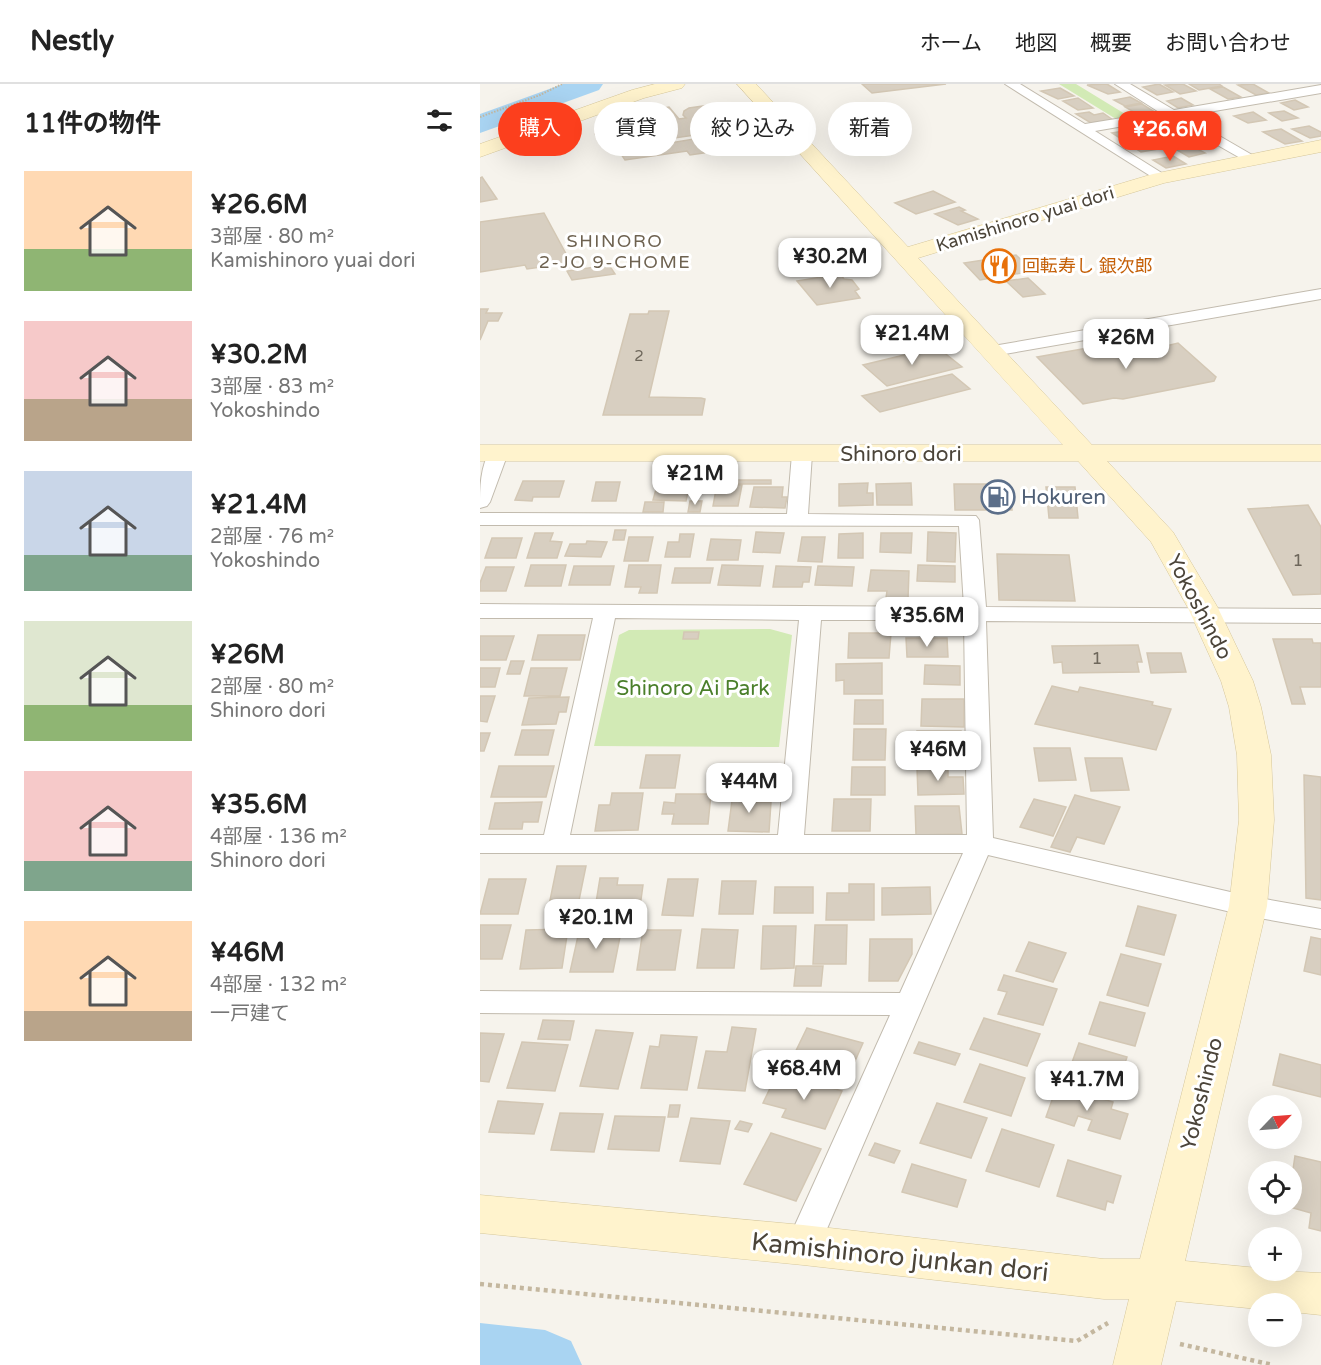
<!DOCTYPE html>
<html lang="ja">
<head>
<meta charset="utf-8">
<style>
  body { margin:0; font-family:"Varela Round","Noto Sans JP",sans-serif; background:#f6f6f6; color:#222; height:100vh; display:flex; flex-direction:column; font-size:22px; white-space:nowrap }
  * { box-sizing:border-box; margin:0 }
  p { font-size:20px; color:#767676 }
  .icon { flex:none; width:33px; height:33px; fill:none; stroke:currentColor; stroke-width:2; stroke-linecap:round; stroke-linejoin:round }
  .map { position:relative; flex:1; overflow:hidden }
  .sheet { display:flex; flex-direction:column; background:#fff; width:480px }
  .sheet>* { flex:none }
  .hud { position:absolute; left:18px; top:18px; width:570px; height:54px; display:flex; gap:12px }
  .needle { width:39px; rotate:65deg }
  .buttons { position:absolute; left:768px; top:1011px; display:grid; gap:12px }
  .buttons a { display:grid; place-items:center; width:54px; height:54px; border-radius:50%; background:#fff; box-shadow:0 6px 24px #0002; font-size:30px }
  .price { position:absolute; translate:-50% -51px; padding:0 14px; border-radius:12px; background:#fff; color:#222; font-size:20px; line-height:39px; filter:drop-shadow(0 2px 3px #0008) }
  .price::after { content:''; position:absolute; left:50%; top:36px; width:18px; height:14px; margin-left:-9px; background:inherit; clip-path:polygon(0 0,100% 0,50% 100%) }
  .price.selected { background:#fc3f1d; color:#fff }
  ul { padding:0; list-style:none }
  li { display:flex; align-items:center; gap:18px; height:150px; padding:0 24px }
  li span { display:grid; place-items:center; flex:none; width:168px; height:120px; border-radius:0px; color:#555 }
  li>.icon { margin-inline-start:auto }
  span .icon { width:72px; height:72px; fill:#fffc; stroke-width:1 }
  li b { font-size:26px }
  h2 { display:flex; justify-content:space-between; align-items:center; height:72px; padding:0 24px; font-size:26px }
  .pill { padding:0 21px; border-radius:27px; background:#fff; box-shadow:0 6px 24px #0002; font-size:21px; line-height:54px }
  .pill.selected { background:#fc3f1d; color:#fff }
  header { display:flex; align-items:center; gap:36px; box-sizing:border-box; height:84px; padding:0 30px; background:#fff; border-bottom:2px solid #e0e0e0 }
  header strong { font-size:28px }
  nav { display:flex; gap:33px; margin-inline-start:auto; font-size:21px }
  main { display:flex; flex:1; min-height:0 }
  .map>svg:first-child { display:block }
</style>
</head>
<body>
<header>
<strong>Nestly</strong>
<nav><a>ホーム</a><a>地図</a><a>概要</a><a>お問い合わせ</a></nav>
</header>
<main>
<section class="sheet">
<h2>11件の物件<svg class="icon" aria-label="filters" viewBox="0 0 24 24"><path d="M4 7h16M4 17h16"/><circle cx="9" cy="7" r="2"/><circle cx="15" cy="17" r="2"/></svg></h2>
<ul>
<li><span style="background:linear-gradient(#ffd9b3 65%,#8fb573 0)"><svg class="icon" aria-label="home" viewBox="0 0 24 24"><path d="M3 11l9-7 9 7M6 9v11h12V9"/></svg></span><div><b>¥26.6M</b><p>3部屋 · 80 m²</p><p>Kamishinoro yuai dori</p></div></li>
<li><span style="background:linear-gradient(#f6c9c9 65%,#b9a48a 0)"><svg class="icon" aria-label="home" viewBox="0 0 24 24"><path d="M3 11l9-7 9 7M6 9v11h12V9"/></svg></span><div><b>¥30.2M</b><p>3部屋 · 83 m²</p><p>Yokoshindo</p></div></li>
<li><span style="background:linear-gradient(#c9d6e8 70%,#7fa58c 0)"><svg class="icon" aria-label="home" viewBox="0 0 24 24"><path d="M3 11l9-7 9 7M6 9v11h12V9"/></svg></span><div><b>¥21.4M</b><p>2部屋 · 76 m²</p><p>Yokoshindo</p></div></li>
<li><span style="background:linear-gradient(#dfe7d0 70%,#8fb573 0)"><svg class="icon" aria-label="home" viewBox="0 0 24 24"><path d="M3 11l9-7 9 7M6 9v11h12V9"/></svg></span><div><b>¥26M</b><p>2部屋 · 80 m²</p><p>Shinoro dori</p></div></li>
<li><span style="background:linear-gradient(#f6c9c9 75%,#7fa58c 0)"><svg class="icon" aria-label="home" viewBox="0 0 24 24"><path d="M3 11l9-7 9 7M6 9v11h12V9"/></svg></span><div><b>¥35.6M</b><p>4部屋 · 136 m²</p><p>Shinoro dori</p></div></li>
<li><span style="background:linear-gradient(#ffd9b3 75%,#b9a48a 0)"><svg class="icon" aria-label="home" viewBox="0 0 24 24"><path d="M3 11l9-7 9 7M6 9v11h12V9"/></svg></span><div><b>¥46M</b><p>4部屋 · 132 m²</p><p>一戸建て</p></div></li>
</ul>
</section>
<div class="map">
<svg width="841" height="1281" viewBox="0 0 841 1281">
  <rect width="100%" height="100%" fill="#f6f3ec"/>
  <path fill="#d2eab5" d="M579 0H596L650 33 636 35Z
    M290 545 312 551 299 663 114 662 139 551 149 546Z"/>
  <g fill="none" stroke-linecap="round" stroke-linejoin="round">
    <path fill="#a9d4f2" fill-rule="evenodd" d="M83 0H123L119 6 0 49V30Z
      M0 1239 65 1246 91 1257 102 1281H0Z"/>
  </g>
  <path fill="#d8cfc1" stroke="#d3c7b4" stroke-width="1.5" fill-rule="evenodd" d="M382 0H466L392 9Z
    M627 0 640 8 628 10 607 1Z
    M679 0 693 8 677 11 663 3Z
    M703 0 716 7 700 10 685 1Z
    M709 0H739L742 2 719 6Z
    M773 0 789 9 776 11 758 1Z
    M743 3 761 13 748 15 730 5Z
    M580 4 594 12 578 15 561 7Z
    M650 13 661 19 645 22 634 16Z
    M598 14 613 24 598 26 583 17Z
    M701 14 713 21 698 24 687 17Z
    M815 16 828 23 814 26 801 19Z
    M237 20 246 21 256 27 255 30 243 36 260 56 230 60 222 50 187 55 190 59 214 55 224 69 210 71 207 67 145 76 141 70 149 69 143 60 129 62 124 55H118L115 50 133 47 128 40 122 41 118 36 154 31 152 29 189 23 199 35 206 34 203 31 204 27 209 24ZM184 37 188 42 167 45 163 40ZM179 47 182 51H177L181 55 167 57 162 56 157 50Z
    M662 20 675 28 659 31 645 23Z
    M804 27 818 34 802 37 789 29Z
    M609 28 614 31 623 29 633 36 611 39 596 30Z
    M773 28 786 36 768 39 754 32Z
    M675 39 690 48 705 45 721 54 681 62 650 44Z
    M829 42 841 48V52L830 54 812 45Z
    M801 45 822 57 805 60 783 48Z
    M650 46 665 55 646 58 632 49Z
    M664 56 678 65 661 68 647 59Z
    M708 60 725 69 709 73 692 63Z
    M693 72 706 80 686 84 673 76Z
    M2 93 17 115 0 118V94Z
    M453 107 475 118 436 130 415 119Z
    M479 123 485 126 481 127 498 135 478 141 455 130Z
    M64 129 91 179 47 185 45 181 0 188V138Z
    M536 171 553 187 500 196 484 179Z
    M129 181 135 190 92 196 87 187Z
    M360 190 364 195 372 196 379 205 375 207 380 214 337 221 317 197Z
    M548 194 565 210 543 213 526 197Z
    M0 225H8L6 229H22L18 237H8L0 256Z
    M169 227H189L169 313 221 314 225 315 222 331H123L150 230H168Z
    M675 252 686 262 698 259 736 293 734 297 643 315 634 314 603 320 557 273Z
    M457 263 482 283 407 302 383 281Z
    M472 290 490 305 400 328 382 312Z
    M258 396H291V400H258Z
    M43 397H84L79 413H53L52 417 35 416Z
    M116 398H140L136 417H112Z
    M178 398 210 399 206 417 173 416Z
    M388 399 387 409H393V421L359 422V400Z
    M431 399 432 421H397L396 400Z
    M237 400 262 401 258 422H233Z
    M474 400H529L532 426H475Z
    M274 403H303L302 413H307L305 424 270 423Z
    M566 403H595L598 434H569Z
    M210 417H222L220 428H208Z
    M165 418H184L183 428H163Z
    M828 421 841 443V510L813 511 768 425Z
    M135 446H146L144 456H133Z
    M276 448 304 449 300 469 273 468Z
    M448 448 476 449 475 478 447 477Z
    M55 449H73L70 457 82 458 77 474H47Z
    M383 449V474H358L359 450Z
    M401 449H432L431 469 400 468Z
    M200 450H214L210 473H185L188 458H199Z
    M149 453H173L168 477H144Z
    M322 453H345L342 478 318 477Z
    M12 454H42L36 474H5Z
    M231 455 261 456 258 476H227Z
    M107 457 127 458 121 473 85 472 90 460H106Z
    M517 470 589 471 595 517 519 516Z
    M51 481H86L81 502H45Z
    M149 481H181L177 509H159L161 503H145Z
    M242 481 283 482 280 502 238 501Z
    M438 481 475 482V498L437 497Z
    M94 482H134L130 501H89Z
    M296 482 331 483 329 498H323L322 503H293Z
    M338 482 374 483 372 502 335 501Z
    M6 483H34L26 507H0V499Z
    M195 484H233L230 499H192Z
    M391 486 429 487 428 515 406 514 407 507H388Z
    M204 548H219L218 555H203Z
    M369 549H411L409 574H368Z
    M58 551H105L100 576H52Z
    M0 552H34L26 576H0Z
    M426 554H467L468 573H427Z
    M793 555H832L833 559H841V603H820L825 620H812Z
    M658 561 662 578H657L659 588 583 589 582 578 574 579 572 562Z
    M667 569H701L706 588 671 589Z
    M31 577H44L40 590H27Z
    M402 579V610H364V596L356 597V580Z
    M445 581 480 582V601L444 600Z
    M0 584H20L15 603H0Z
    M51 584H87L80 612H44Z
    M572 602 598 608 600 603 673 618 672 621 691 625 676 666 555 640Z
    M0 612H15L7 638 0 637Z
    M89 613 86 628H79L76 640 42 641 49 614Z
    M442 615H484V643L441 642Z
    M375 616H403V640H374Z
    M374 645H406L405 676H373Z
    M42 646H74L68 671H35Z
    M437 647H481V669H437Z
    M0 649H10L4 667H0Z
    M554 664H590L596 696 559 697Z
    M166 671H200L195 704H160Z
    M605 674H642L649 706 611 707Z
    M19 682H74L66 713H11Z
    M372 683H405V711H371Z
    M437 684H468V693H483L484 710 438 711Z
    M824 691 841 693V816L826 814Z
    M132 709H163L158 746 115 747 119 721H130Z
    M253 709H275L274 718H291L289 748 248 747Z
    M196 710H231L228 740H192L194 730H182L184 718 195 719Z
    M595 711 640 723 624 760 597 753 590 768 571 763Z
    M354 715H391L390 747H352Z
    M554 715 586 723 573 752 540 743Z
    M62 718 58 738H43L42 745H9L15 719Z
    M435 722H479L482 750 436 751Z
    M77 782H106L97 826 85 827 84 831H67Z
    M120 794H138L137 801H163L159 830 114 831Z
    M9 795H46L38 830H0Z
    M188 795H218L213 832 182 831Z
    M242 797H276L273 830H239Z
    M369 800H394V836H346L347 809H369Z
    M295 803H333V829H294Z
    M450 803 451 830 402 831V804Z
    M658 822 696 831 684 871 646 862Z
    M0 841H31L22 875H0Z
    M335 841H367L366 880H333Z
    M283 842H316L314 884 281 885Z
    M100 843H142L133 888H90Z
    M88 845 82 884 40 885 46 846Z
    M222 845 258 846 254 884H217Z
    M163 846H201L195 886H157Z
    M831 853 841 855V891L824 887Z
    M390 855H432V870L418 897H389Z
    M549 858 586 869 573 898 536 887Z
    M641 870 681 880 668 922 627 911Z
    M316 882H343L341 902H314Z
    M524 891 577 905 563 941 518 930 527 908 518 906Z
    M620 918 665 929 655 962 609 950Z
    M504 934 560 950 547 982 490 965Z
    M63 936 94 937 90 956 58 955Z
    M252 943 276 945 265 1007 218 1004 226 967 247 968Z
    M327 944 383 959 367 995 310 979Z
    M116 946 153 949 138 1005 100 1002Z
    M0 949 24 950 9 998 0 997Z
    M181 951 217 953 207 1006 161 1004 170 962 179 963Z
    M42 958 88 961 75 1007 27 1004Z
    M439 958 480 970 475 981 434 969Z
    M599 959 647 973 634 1012 585 998Z
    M800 970 841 981V1013L793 1001Z
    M500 980 545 994 531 1032 484 1018Z
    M295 994 317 1000 320 995 362 1007 345 1045 302 1033 306 1025 283 1019Z
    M577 1002 633 1018 631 1025 648 1030 640 1055 608 1046 612 1036 598 1032 594 1042 566 1033Z
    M18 1017 63 1020 54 1050 9 1048Z
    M457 1019 507 1034 491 1074 440 1059Z
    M190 1021H200L198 1033H188Z
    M80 1029 123 1030 114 1068 71 1066Z
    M135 1032 185 1033 179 1067 128 1065Z
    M211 1034 250 1037 240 1080 200 1077Z
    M260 1037 272 1040 268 1048 255 1045Z
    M522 1045 574 1061 559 1103 506 1087Z
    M291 1049 341 1065 316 1117 264 1100Z
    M395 1059 420 1067 414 1079 389 1071Z
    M815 1072 841 1078V1147L829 1144 831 1129 806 1122 812 1120V1092Z
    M588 1076 641 1092 633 1119 627 1117 625 1126 577 1112Z
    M432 1080 486 1096 477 1123 422 1108Z"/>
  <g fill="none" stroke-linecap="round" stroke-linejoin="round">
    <defs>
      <path id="street" d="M525 0H540L605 40 679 28 635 0H650L694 26 841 1V9L705 32 774 72 776 75 774 78 769 79 690 34 615 47 685 91 687 94 685 97 680 98Z
        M841 205V215L513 272 507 271 504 267 507 263 513 262Z
        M18 363 25 365 28 369 10 418 7 422 0 424C0 403 0 383 11 365Z
        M322 364 329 366 332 370 328 430 496 432 499 436 506 523 841 525V539L506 537 513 754 768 812 841 825V845L768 832 508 771 340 1161 335 1171 323 1175 311 1171 306 1161 410 931 0 929V907L420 909 483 769H0V751H64L113 534H0V520L484 523 479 442 0 441V429L307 430 312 370 315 366ZM135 534 319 536 298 751H90ZM341 536H484L487 751H324Z"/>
      <path id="secondary" d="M175 0H205L202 4 164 14 0 73V60L152 6Z
        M257 0H276L428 163 673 90 841 56V68L684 99 438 174 612 361H841V377H627L693 448 738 524 773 597 781 623 791 671 794 736 787 822 705 1177 778 1184V1186L841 1189V1231L812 1228V1220H778V1225L696 1217 681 1281H633L649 1215H624L323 1181 0 1149V1111L323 1141 624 1175H660L749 822 759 736 757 671 749 623 741 597 708 524 671 458 598 377H0V361H583Z"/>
    </defs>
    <use href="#street" stroke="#c2bbae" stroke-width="2"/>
    <use href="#secondary" stroke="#d6c79b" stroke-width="1"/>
    <path stroke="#c4b79f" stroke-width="2" stroke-dasharray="1.5 1.5" stroke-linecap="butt" d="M0 33 60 11 82 0"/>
    <path stroke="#c4b79f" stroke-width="4.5" stroke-dasharray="4 4" stroke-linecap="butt" d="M0 1200 597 1257 628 1239
      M700 1260 793 1281"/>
    <use href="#street" fill="#fff" fill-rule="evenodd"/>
    <use href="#secondary" fill="#fff3cd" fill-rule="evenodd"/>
  </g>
  <defs>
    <symbol id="restaurant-ring" viewBox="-11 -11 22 22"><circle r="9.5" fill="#fff" stroke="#e8710a" stroke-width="1.5"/><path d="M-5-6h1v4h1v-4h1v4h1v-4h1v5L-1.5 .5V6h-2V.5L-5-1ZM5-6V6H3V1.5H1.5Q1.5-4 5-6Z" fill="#e8710a"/></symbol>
    <symbol id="fuel-ring" viewBox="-11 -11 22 22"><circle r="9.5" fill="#fff" stroke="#5c6f8a" stroke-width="1.5"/><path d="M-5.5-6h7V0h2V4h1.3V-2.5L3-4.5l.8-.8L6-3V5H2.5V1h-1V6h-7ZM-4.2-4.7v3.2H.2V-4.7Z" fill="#5c6f8a"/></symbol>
  </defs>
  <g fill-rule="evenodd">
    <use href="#restaurant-ring" x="500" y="163" width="38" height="38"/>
    <use href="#fuel-ring" x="499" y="394" width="38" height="38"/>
  </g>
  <g text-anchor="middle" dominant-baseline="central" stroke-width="6" stroke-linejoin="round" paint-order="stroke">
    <g font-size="15" fill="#6e675b">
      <text x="159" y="272">2</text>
    </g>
    <g font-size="18" fill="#4b4439" stroke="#fff">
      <text transform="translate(545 135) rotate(-17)">Kamishinoro yuai dori</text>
    </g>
    <g font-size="18" letter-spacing="1.5" fill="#6e6250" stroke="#fff">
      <text x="135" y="157">SHINORO<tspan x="135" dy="21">2-JO 9-CHOME</tspan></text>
    </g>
    <g font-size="18" fill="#c56008" stroke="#fff" text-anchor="start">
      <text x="542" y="182">回転寿し 銀次郎</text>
    </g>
    <g font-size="18" fill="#6e675b">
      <text x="818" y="476">1</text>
      <text x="617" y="574">1</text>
    </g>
    <g font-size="21" fill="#4b4439" stroke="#fff">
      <text x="421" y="370">Shinoro dori</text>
      <text transform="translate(719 523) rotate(62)">Yokoshindo</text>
      <text transform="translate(722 1010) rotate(-76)">Yokoshindo</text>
    </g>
    <g font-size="21" fill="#4e5e75" stroke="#fff" text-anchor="start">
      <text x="541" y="413">Hokuren</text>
    </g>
    <g font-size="21" fill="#4a7f2a" stroke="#fff">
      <text x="213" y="604">Shinoro Ai Park</text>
    </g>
    <g font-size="26" fill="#4b4439" stroke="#fff">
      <text transform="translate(420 1173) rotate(6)">Kamishinoro junkan dori</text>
    </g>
  </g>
</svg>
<div class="buttons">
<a><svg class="needle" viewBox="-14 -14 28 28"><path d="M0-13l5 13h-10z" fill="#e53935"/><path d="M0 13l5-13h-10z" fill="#767676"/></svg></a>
<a><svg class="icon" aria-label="locate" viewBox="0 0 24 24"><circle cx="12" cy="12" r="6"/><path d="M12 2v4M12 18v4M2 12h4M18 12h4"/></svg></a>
<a>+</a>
<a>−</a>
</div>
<b class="price selected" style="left:690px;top:78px">¥26.6M</b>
<b class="price" style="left:350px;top:205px">¥30.2M</b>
<b class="price" style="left:432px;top:282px">¥21.4M</b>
<b class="price" style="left:646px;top:286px">¥26M</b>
<b class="price" style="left:215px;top:422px">¥21M</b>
<b class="price" style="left:447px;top:564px">¥35.6M</b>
<b class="price" style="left:458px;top:698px">¥46M</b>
<b class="price" style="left:269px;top:730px">¥44M</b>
<b class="price" style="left:116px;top:866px">¥20.1M</b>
<b class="price" style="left:324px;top:1017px">¥68.4M</b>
<b class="price" style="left:607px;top:1028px">¥41.7M</b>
<div class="hud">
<a class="pill selected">購入</a>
<a class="pill">賃貸</a>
<a class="pill">絞り込み</a>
<a class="pill">新着</a>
</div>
</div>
</main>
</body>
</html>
